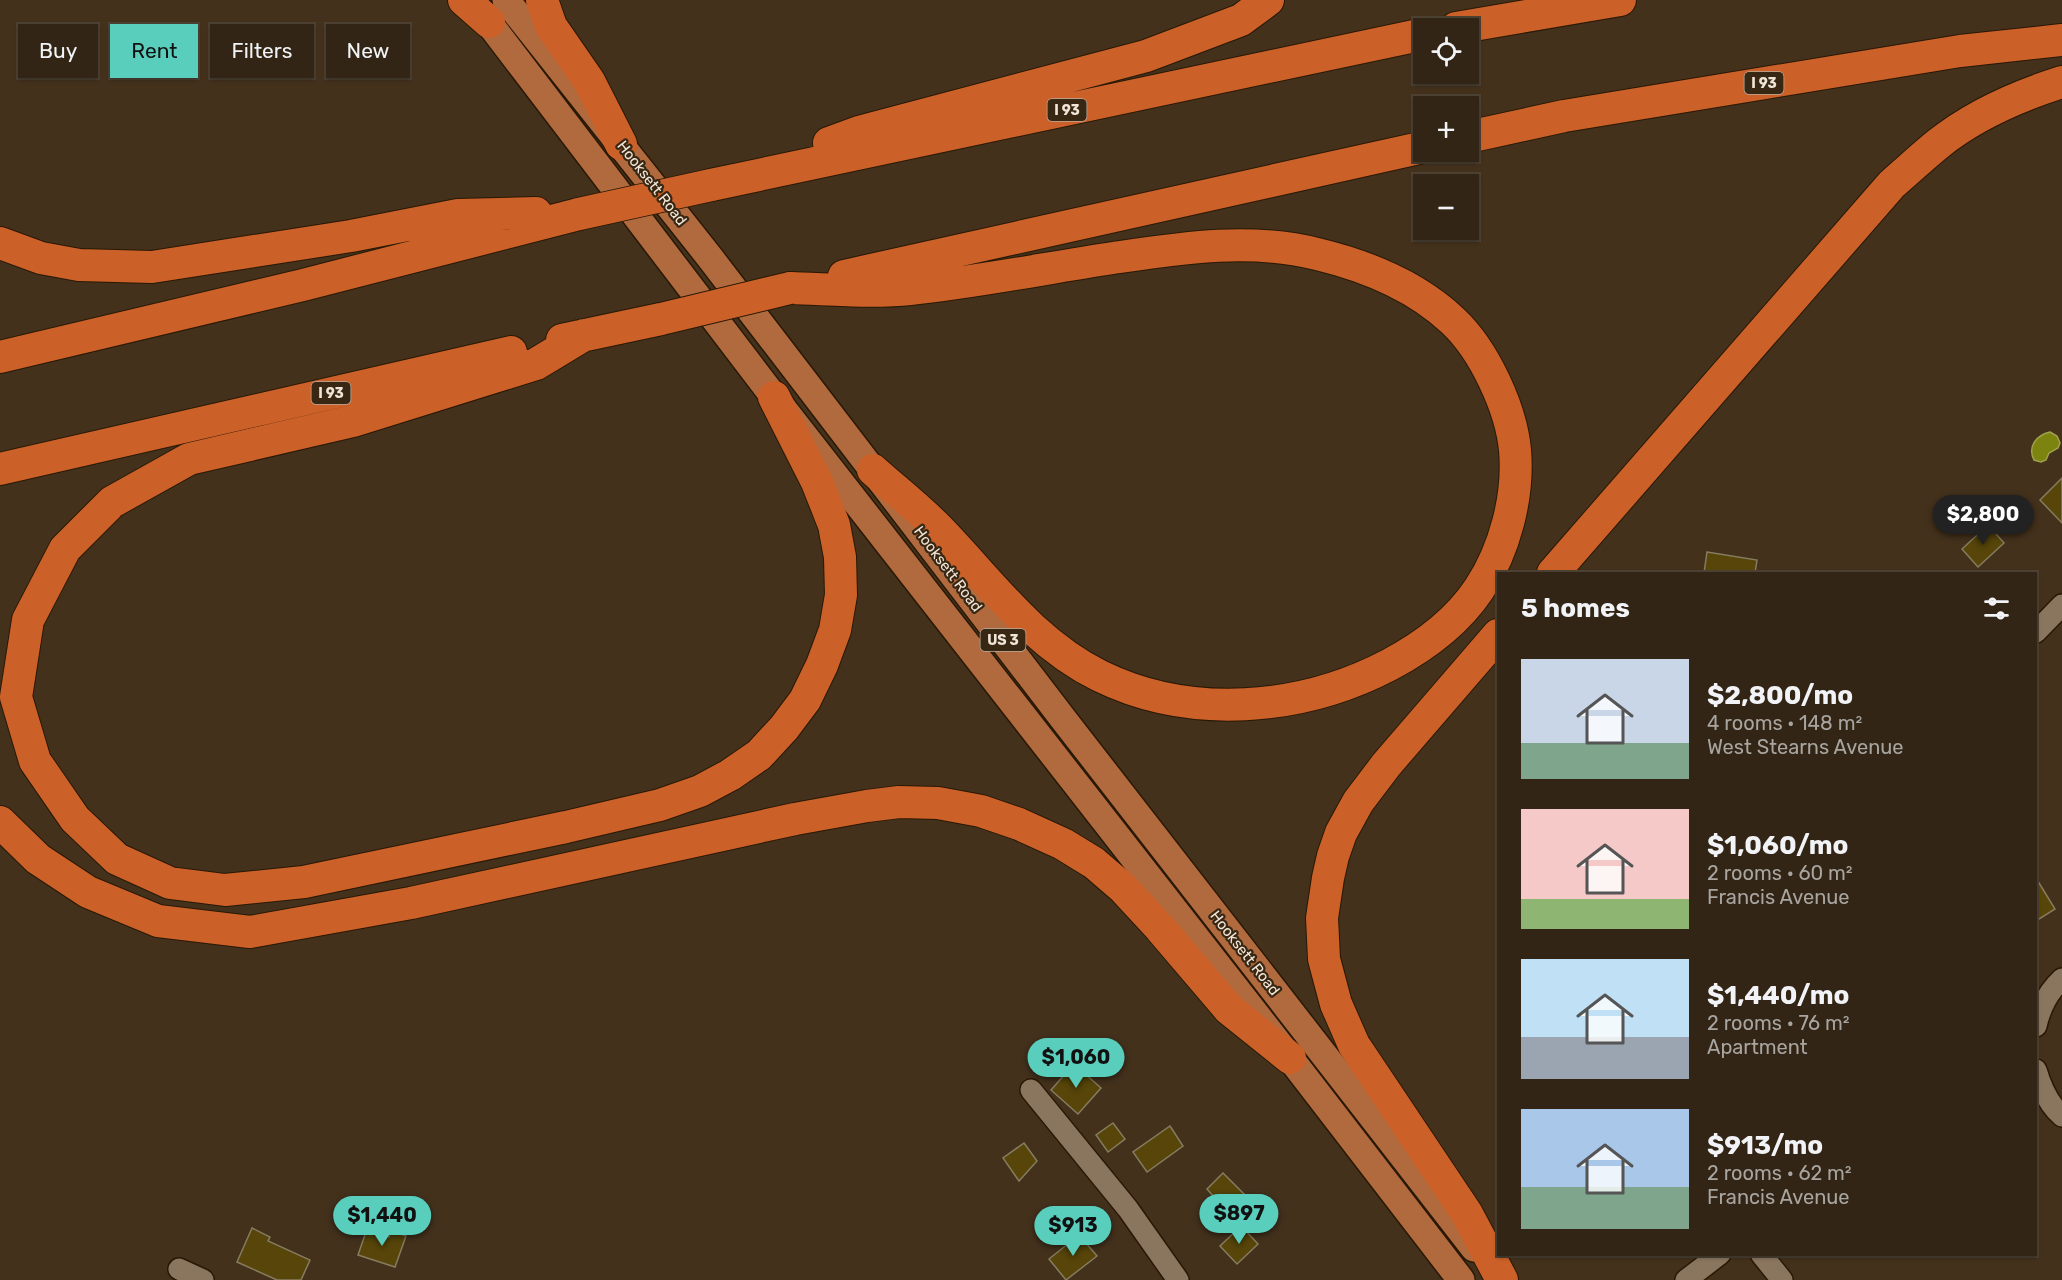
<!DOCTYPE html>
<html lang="en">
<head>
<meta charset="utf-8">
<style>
  body { margin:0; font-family:Rubik,sans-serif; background:#3d3122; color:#f1f3f6; height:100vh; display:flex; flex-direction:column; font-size:22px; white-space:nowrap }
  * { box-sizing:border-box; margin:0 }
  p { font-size:20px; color:#a8a5a0 }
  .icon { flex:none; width:33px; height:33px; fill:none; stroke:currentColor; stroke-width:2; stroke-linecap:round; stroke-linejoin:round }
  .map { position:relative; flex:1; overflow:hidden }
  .details { position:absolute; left:1497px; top:572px; width:540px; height:684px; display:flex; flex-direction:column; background:#322515; border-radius:0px; box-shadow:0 2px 4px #0004,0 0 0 2px #4d4234 }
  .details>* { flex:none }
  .banner { position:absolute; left:18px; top:24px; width:570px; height:54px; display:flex; gap:12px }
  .fabs { position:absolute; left:1413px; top:18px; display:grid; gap:12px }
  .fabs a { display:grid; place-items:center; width:66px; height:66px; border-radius:0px; background:#322515; box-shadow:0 2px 4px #0004,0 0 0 2px #4d4234; font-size:30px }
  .price { position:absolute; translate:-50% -51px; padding:0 14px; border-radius:21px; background:#5acebd; color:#111; font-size:20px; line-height:39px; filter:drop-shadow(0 2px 3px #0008) }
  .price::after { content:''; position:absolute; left:50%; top:36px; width:18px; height:14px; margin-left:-9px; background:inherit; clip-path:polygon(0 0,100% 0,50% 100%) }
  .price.selected { background:#222; color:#fff }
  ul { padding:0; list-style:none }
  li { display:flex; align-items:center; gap:18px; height:150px; padding:0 24px }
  li span { display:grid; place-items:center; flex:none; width:168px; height:120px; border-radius:0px; color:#555 }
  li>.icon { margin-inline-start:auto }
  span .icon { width:72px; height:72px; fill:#fffc; stroke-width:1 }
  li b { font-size:26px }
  h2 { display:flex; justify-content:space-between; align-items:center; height:72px; padding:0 24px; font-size:26px }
  .chip { padding:0 21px; border-radius:0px; background:#322515; box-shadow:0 2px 4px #0004,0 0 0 2px #4d4234; font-size:21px; line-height:54px }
  .chip.selected { background:#5acebd; color:#111 }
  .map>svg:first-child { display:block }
</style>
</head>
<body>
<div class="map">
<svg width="2062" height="1280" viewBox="0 0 2062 1280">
  <rect width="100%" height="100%" fill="#43311c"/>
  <path fill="#7c840f" stroke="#9fa14b" stroke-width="1.5" d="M2050 432 2057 436 2060 443 2058 448 2049 453 2046 460 2041 462 2034 460C2027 446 2037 435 2050 432Z"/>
  <path fill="#574509" stroke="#867c60" stroke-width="1.5" d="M2062 478V523L2040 500Z
    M1988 525 2004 543 1978 567 1962 549Z
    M1707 552 1757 560 1755 573H1704Z
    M2036 878 2055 909 2036 921Z
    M1074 1064 1101 1088 1078 1114 1051 1090Z
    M1113 1123 1125 1139 1108 1152 1096 1135Z
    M1170 1126 1183 1146 1147 1172 1133 1152Z
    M1024 1143 1037 1161 1019 1181 1003 1158Z
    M1223 1173 1254 1204 1227 1230 1205 1207 1214 1197 1207 1189Z
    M1241 1226 1258 1244 1237 1264 1220 1246Z
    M252 1228 270 1237 268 1241 310 1260 301 1280H277L237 1262Z
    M367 1229 389 1237 391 1231 406 1236 395 1267 358 1255Z
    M1079 1235 1097 1256 1066 1280 1049 1259Z"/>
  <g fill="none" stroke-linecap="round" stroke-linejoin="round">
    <defs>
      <path id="minor" d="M2036 632 2062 605
        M2036 1026C2040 1008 2048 992 2062 979
        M2036 1070C2041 1087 2048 1104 2062 1116
        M1031 1090 1128 1209 1178 1280
        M1761 1254 1782 1280
        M179 1269 203 1280
        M1686 1280 1720 1254"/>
      <path id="major" d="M506 0 711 259 1064 720 1474 1248
        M476 6 774 397 1290 1058 1461 1280"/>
      <path id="highway" d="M464 0 489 22
        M542 0 551 26 589 81 621 144
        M1456 28 1620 0
        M1468 137 1564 116 1960 51 2062 40
        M829 143 859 132 1146 56 1241 20 1268 0
        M711 185 1424 34
        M0 243 41 258 79 265 152 267 351 236 458 215 536 213
        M844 276 1424 147
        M790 288C828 289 873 293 910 289 978 282 1046 268 1113 258 1181 248 1249 237 1317 254 1367 266 1415 285 1453 321 1484 350 1511 408 1515 450 1519 496 1505 550 1479 589 1457 622 1423 647 1389 665 1301 711 1190 720 1100 676 1031 642 989 580 937 527 917 507 894 489 873 470
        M584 335 536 364 353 421 189 459 112 502 65 549 28 620 16 697 35 761 75 819 117 859 170 883 225 890 304 882 566 827 660 805 700 791 730 775 759 755 784 728 805 700 822 665 835 630 841 595 840 557 834 525 817 482 774 397
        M562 340 661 319
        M0 357 303 285 579 214
        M0 469 511 352
        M1553 573 1892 184C1907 171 1922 157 1938 144 1974 115 2018 96 2062 82
        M1498 635 1386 765 1358 802 1341 833 1333 856 1328 878 1322 918 1324 959 1336 1004 1354 1045 1467 1214 1502 1280
        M0 822 38 859 88 892 158 921 250 932 411 903 795 819 867 806 899 802 938 803 981 811 1019 824 1063 844 1094 863 1123 888 1160 928 1229 1009 1290 1058"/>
    </defs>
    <use href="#minor" stroke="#291804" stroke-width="24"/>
    <use href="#major" stroke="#291804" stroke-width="30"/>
    <use href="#highway" stroke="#291804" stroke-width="34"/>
    <use href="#minor" stroke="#8a755f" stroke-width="21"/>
    <use href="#major" stroke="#b1693e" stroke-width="27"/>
    <use href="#highway" stroke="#cb6128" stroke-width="32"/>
    <defs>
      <path id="highway-bridge" d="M579 214 711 185
        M661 319 790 288"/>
    </defs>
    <use href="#highway-bridge" stroke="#291804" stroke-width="34" stroke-linecap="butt"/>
    <use href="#highway-bridge" stroke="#cb6128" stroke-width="32"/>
  </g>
  <g text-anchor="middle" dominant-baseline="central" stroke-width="4.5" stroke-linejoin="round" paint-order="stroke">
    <g fill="#382712" stroke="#baac9d" stroke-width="1.5">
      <rect x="1744.5" y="72" width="39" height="22" rx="4.5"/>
      <rect x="1047.5" y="99" width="39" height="22" rx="4.5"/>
      <rect x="311.5" y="382" width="39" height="22" rx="4.5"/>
      <rect x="980.5" y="629" width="45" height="22" rx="4.5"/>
    </g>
    <g font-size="14" font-weight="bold" fill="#f1e5d8">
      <text x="1764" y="83">I 93</text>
      <text x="1067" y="110">I 93</text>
      <text x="331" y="393">I 93</text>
      <text x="1003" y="640">US 3</text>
    </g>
    <g font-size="15" fill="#f1e5d8" stroke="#382712">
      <text transform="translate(652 183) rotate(52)">Hooksett Road</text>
      <text transform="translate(948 569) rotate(53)">Hooksett Road</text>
      <text transform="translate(1245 953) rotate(52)">Hooksett Road</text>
    </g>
  </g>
</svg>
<div class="fabs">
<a><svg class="icon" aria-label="locate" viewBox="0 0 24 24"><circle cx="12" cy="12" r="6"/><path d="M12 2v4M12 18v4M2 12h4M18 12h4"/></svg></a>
<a>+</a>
<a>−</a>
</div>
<b class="price selected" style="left:1983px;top:546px">$2,800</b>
<b class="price" style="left:1076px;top:1089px">$1,060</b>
<b class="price" style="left:1239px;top:1245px">$897</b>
<b class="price" style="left:382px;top:1247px">$1,440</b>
<b class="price" style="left:1073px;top:1257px">$913</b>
<div class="banner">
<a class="chip">Buy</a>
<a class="chip selected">Rent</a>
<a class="chip">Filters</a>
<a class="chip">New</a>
</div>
<section class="details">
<h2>5 homes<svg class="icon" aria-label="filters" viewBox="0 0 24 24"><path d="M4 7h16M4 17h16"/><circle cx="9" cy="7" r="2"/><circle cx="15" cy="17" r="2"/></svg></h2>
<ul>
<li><span style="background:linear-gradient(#c9d6e8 70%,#7fa58c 0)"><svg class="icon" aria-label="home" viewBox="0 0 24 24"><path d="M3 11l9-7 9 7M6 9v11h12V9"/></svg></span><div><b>$2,800/mo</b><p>4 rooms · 148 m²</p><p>West Stearns Avenue</p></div></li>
<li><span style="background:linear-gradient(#f6c9c9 75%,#8fb573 0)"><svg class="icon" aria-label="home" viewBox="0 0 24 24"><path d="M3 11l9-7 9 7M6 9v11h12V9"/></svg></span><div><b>$1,060/mo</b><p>2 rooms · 60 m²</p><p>Francis Avenue</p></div></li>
<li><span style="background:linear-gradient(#bfe0f5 65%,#9aa5b1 0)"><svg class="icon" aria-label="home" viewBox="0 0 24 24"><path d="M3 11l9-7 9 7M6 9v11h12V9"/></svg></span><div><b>$1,440/mo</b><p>2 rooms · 76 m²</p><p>Apartment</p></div></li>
<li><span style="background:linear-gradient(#a9c7e8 65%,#7fa58c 0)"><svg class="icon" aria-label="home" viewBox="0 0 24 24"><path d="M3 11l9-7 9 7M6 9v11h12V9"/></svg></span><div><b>$913/mo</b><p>2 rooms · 62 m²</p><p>Francis Avenue</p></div></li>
</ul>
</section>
</div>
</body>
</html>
